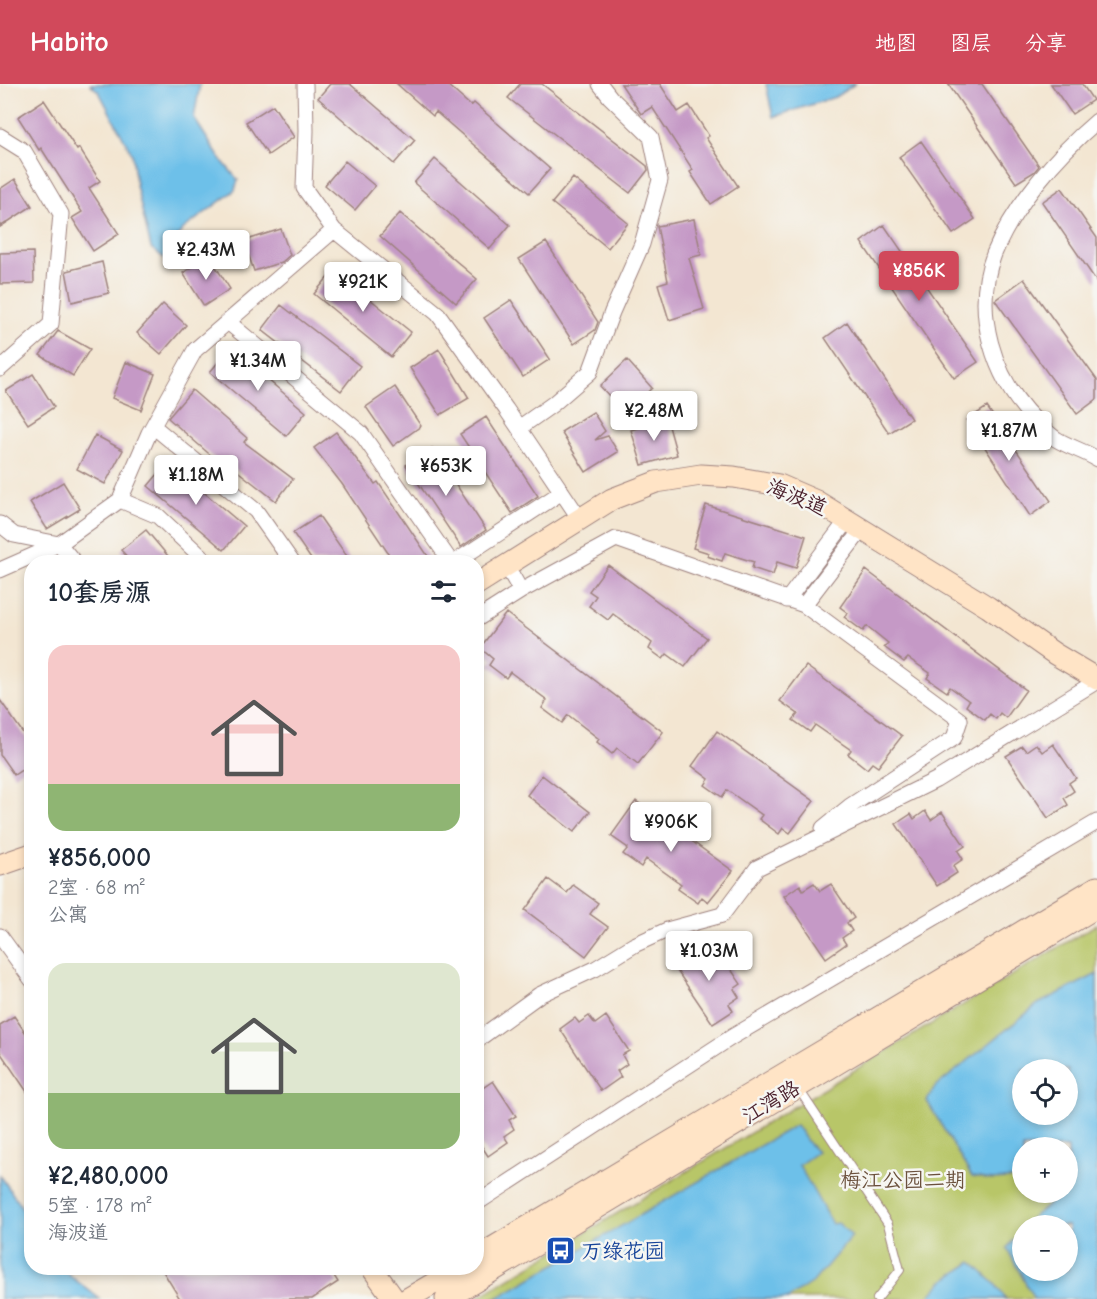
<!DOCTYPE html>
<html lang="zh">
<head>
<meta charset="utf-8">
<style>
  body { margin:0; font-family:"Comic Neue","LXGW WenKai TC",sans-serif; background:#f6f6f7; color:#1f2937; height:100vh; display:flex; flex-direction:column; font-size:22px; white-space:nowrap }
  * { box-sizing:border-box; margin:0 }
  p { font-size:20px; color:#747a83 }
  .icon { flex:none; width:33px; height:33px; fill:none; stroke:currentColor; stroke-width:2; stroke-linecap:round; stroke-linejoin:round }
  .map { position:relative; flex:1; overflow:hidden }
  .drawer { position:absolute; left:24px; top:471px; width:460px; height:720px; display:flex; flex-direction:column; background:#fff; border-radius:24px; box-shadow:0 3px 9px #0003 }
  .drawer>* { flex:none }
  .fabs { position:absolute; left:1012px; top:975px; display:grid; gap:12px }
  .fabs a { display:grid; place-items:center; width:66px; height:66px; border-radius:50%; background:#fff; box-shadow:0 3px 9px #0003; font-size:30px }
  .price { position:absolute; translate:-50% -51px; padding:0 14px; border-radius:6px; background:#fff; color:#222; font-size:20px; line-height:39px; filter:drop-shadow(0 2px 3px #0008) }
  .price::after { content:''; position:absolute; left:50%; top:36px; width:18px; height:14px; margin-left:-9px; background:inherit; clip-path:polygon(0 0,100% 0,50% 100%) }
  .price.active { background:#d1495b; color:#fff }
  ul { padding:0; list-style:none }
  li { display:grid; align-content:center; gap:12px; height:318px; padding:0 24px }
  li span { display:grid; place-items:center; height:186px; border-radius:18px; color:#555 }
  li>.icon { margin-inline-start:auto }
  span .icon { width:108px; height:108px; fill:#fffc; stroke-width:1 }
  li b { font-size:26px }
  h2 { display:flex; justify-content:space-between; align-items:center; height:72px; padding:0 24px; font-size:26px }
  header { display:flex; align-items:center; gap:36px; box-sizing:border-box; height:84px; padding:0 30px; background:#d1495b; color:#fff }
  header strong { font-size:28px }
  nav { display:flex; gap:33px; margin-inline-start:auto; font-size:21px }
  .map>svg:first-child { display:block }
</style>
</head>
<body>
<header>
<strong>Habito</strong>
<nav><a>地图</a><a>图层</a><a>分享</a></nav>
</header>
<div class="map">
<svg width="1097" height="1215" viewBox="0 0 1097 1215">
  <rect width="100%" height="100%" fill="#f6f6f2"/>
  <filter id="ink" filterUnits="userSpaceOnUse"><feTurbulence type="fractalNoise" baseFrequency=".0167" numOctaves="2"/><feDisplacementMap in="SourceGraphic" scale="12" xChannelSelector="R" yChannelSelector="G"/><feConvolveMatrix kernelMatrix="1 2 1 2 8 2 1 2 1" color-interpolation-filters="sRGB"/></filter>
  <filter id="wash" filterUnits="userSpaceOnUse"><feTurbulence type="fractalNoise" baseFrequency=".008" numOctaves="4" result="noise"/><feDisplacementMap in="SourceGraphic" scale="24" xChannelSelector="R" yChannelSelector="G"/><feGaussianBlur stdDeviation="1.35" result="paint"/><feColorMatrix in="noise" values="0 0 0 0 0 0 0 0 0 0 0 0 0 0 0 0 0 1.4 0 .05"/><feComposite in="paint" operator="in"/></filter>
  <g filter="url(#wash)">
    <rect width="100%" height="100%" fill="#f3e6d2"/>
    <path fill="#b8c668" stroke="#81724a" stroke-width="1.5" fill-rule="evenodd" d="M1097 840V1215H475ZM1023 986H1068V1030H1023ZM1023 1064H1068V1108H1023ZM1023 1142H1068V1186H1023Z"/>
    <path fill="#6dc0e9" stroke="#5c708a" stroke-width="1.5" fill-rule="evenodd" d="M90 0H200L194 34 219 73 238 96 235 106 182 146 164 174 151 164 136 101 132 70 99 8Z
      M766 0H855L835 13 773 33Z
      M1097 890V1215H1034L1007 1164 1023 1144V1186H1068V1142L1025 1141 1030 1135 1058 1113 1059 1109 1068 1108V1064H1023V1094L992 1096 972 1093 927 1017 934 1004 1038 920ZM1023 986H1068V1030H1023Z
      M796 1041 809 1060 817 1068 799 1081 832 1140 838 1139 852 1152 814 1197 787 1215H495Z
      M0 1091 31 1137 32 1184H60L100 1215H0Z
      M972 1178 995 1200 1006 1215H927L943 1197Z"/>
    <g id="blocks">
      <path fill="#c599c6" d="M330 0H350L415 56 394 80 318 14Z
        M397 0H446L471 22 474 19 550 85 529 109 436 28 433 32Z
        M520 0H542L647 82 648 86 630 109 508 14Z
        M621 0H660L678 28 689 21 709 52 706 54 738 102 711 120 690 88 693 86 652 23 641 30Z
        M948 0H982L1039 82 1034 88 1016 99Z
        M1051 0H1082L1093 16 1072 30Z
        M44 16 77 66 79 64 100 97 89 104 119 150 93 167 72 134 82 128 41 64 39 66 18 33Z
        M273 21 294 53 268 71 246 38Z
        M921 57 975 135 953 150 899 73Z
        M435 75 510 141 490 165 414 99Z
        M345 77 375 102 355 126 325 101Z
        M573 94 628 139 608 164 552 119Z
        M15 95 32 122 0 143V105Z
        M1062 104 1097 154V198L1042 118Z
        M400 129 477 195 456 219 380 152Z
        M694 135 701 171 689 174 704 225 669 236 658 200 668 197 657 142Z
        M884 141 978 278 954 294 861 158Z
        M281 145 290 171 282 178 254 187 244 157Z
        M546 158 598 238 595 246 574 260 519 175Z
        M33 168 34 199 0 200V169Z
        M209 172 230 205 204 222 183 189Z
        M102 178 109 209 72 218 66 187Z
        M334 186 411 248 391 273 314 210Z
        M1024 195 1097 296V315L1077 330 995 216Z
        M511 216 550 275 523 293 484 234Z
        M163 220 186 241 161 270 137 249Z
        M281 221 360 282 341 307 262 246Z
        M847 238 911 335 889 349 825 254Z
        M58 247 90 265 73 292 40 271Z
        M230 264 306 328 286 352 210 288Z
        M439 265 469 314 440 331 410 284Z
        M627 276 652 304 625 329 600 302Z
        M126 278 155 290 141 326 112 314Z
        M33 290 54 323 28 340 6 307Z
        M395 303 421 342 393 362 366 323Z
        M192 306 247 354 244 358 293 395 276 417 226 378 223 382 168 334Z
        M987 323 1051 417 1030 432 967 336Z
        M593 328 605 347 595 356 608 352 618 368 586 388 561 348Z
        M486 333 538 412 512 429 460 350Z
        M667 335 677 371 642 381 631 346Z
        M336 348 375 400 378 398 432 478H394L342 400 314 364Z
        M95 351 123 366 105 400 77 385Z
        M432 364 486 446 461 463 406 381Z
        M168 378 244 442 224 466 148 402Z
        M63 398 80 425 47 445 30 418Z
        M706 421 806 452 796 484 777 478 773 491 752 484 754 478 725 469 722 477 707 472 709 469 693 464Z
        M319 432 351 478H313L293 449Z
        M146 446 173 478H132L121 466Z
        M608 481 707 554 685 583 667 570 663 575 649 565 652 559 613 530 608 536 589 522 596 512 589 507Z
        M866 486 1026 606 1006 634 1000 629 996 635 990 630 985 636 966 622 969 617 950 603 947 608 927 594 930 589 908 574 904 578 884 563 888 559 867 542 863 547 844 533 848 529 840 523Z
        M506 529 663 648 638 680 617 664 612 670 597 658 599 655 568 631 562 639 542 624 547 616 510 588 506 594 489 581 493 575 480 564Z
        M806 582 902 652 878 683 872 679 867 685 848 670 851 666 815 641 810 648 793 636 798 630 780 617Z
        M0 616 32 662V679L14 691 0 671Z
        M717 647 814 717 790 749 783 744 779 750 759 735 762 731 727 706 722 713 705 701 709 695 692 682Z
        M1036 660 1042 668 1053 660 1076 694 1069 699 1074 707 1064 714 1068 721 1048 734 1006 672 1022 662 1026 667Z
        M542 691 590 728 574 748 527 711Z
        M636 717 733 787 708 818 702 813 698 819 678 805 681 800 646 775 641 783 623 770 628 764 611 752Z
        M925 727 931 736 942 728 965 762 958 767 963 775 953 782 957 789 937 802 896 740 911 730 914 735Z
        M548 795 567 809 573 801 598 819 590 830 608 843 586 872 525 826Z
        M814 799 820 807 831 800 854 834 847 839 852 847 842 854 846 860 826 874 784 812 800 801 803 806Z
        M701 865 706 873 718 866 741 900 734 905 739 913 729 920 733 927 713 940 671 878 687 868 690 873Z
        M14 932 32 958V1015L0 968V941Z
        M589 932 595 940 606 932 629 967 622 971 627 980 617 987 621 993 601 1007 560 945 575 934 579 939Z
        M493 997 516 1032 509 1036 514 1045 504 1052 508 1058 488 1072 477 1055V1008Z
        M161 1184H329L338 1198 312 1215H180Z"/>
    </g>
  </g>
  <g filter="url(#ink)">
    <use href="#blocks" fill-opacity="0" stroke="#9e827e" stroke-width="1.5"/>
    <g fill="none" stroke-linecap="round" stroke-linejoin="round">
      <defs>
        <path id="lane" d="M798 1004 888 1140 900 1186 877 1215"/>
        <path id="street" d="M305 0 306 47 304 104 334 146 438 230 506 325 580 435
          M1097 37C1057 71 1014 121 994 170 972 227 993 295 1036 337 1042 343 1049 350 1056 355 1069 363 1084 367 1097 375
          M0 52 24 67 61 130 51 240 0 285
          M228 238 361 349 451 478
          M153 342 256 427 292 478
          M519 344 553 320 590 288 612 228 642 160 660 96 651 53 610 13 600 0
          M120 416 158 432 207 478
          M0 440 14 451 59 460
          M74 478 59 460 120 416 149 349 195 266 334 146
          M455 478 562 408
          M506 481 521 507 616 455 804 521 862 445
          M0 486 59 460
          M787 516 848 435
          M804 521 960 636 954 654 850 722 823 744
          M477 535 521 507
          M0 852 32 896
          M477 956 539 911 595 885 634 861 667 846 722 831 757 784 936 696 1097 597
          M477 1119 732 953 1097 738"/>
        <path id="secondary" d="M477 500 612 415 656 398 701 391 734 393 779 401 816 417 988 523 1055 570 1097 595
          M0 781 32 770
          M477 1173 1097 803
          M372 1184 394 1215
          M407 1215 460 1184
          M446 1215 1097 823"/>
      </defs>
      <use href="#lane" stroke="#9e827e" stroke-width="10"/>
      <use href="#street" stroke="#9e827e" stroke-width="17"/>
      <use href="#secondary" stroke="#9e827e" stroke-width="23"/>
      <use href="#lane" stroke="#fff" stroke-width="8"/>
      <use href="#street" stroke="#fff" stroke-width="15"/>
      <use href="#secondary" stroke="#ffe4c6" stroke-width="21"/>
    </g>
  </g>
  <defs>
    <symbol id="bus-square" viewBox="-11 -11 22 22"><rect x="-9" y="-9" width="18" height="18" rx="4" fill="#1a4fb4" stroke="#f6f6f2"/><path d="M-5-6H5V4H4V6H2V4H-2V6H-4V4H-5ZM-3.5-4V0h7V-4ZM-3.5 1.2v1.5H-2V1.2ZM2 1.2v1.5H3.5V1.2Z" fill="#fff"/></symbol>
  </defs>
  <g fill-rule="evenodd">
    <use href="#bus-square" x="544" y="1150" width="33" height="33"/>
  </g>
  <g text-anchor="middle" dominant-baseline="central" stroke-width="5" stroke-linejoin="round" paint-order="stroke">
    <g font-size="21" fill="#4a1f2b" stroke="#f6f6f2">
      <text transform="translate(797 413) rotate(22)">海波道</text>
      <text transform="translate(771 1018) rotate(-31)">江湾路</text>
    </g>
    <g font-size="21" fill="#6b513d" stroke="#f6f6f2">
      <text x="903" y="1096">梅江公园二期</text>
    </g>
    <g font-size="21" fill="#164399" stroke="#f6f6f2" text-anchor="start">
      <text x="581" y="1167">万绿花园</text>
    </g>
  </g>
</svg>
<div class="fabs">
<a><svg class="icon" aria-label="locate" viewBox="0 0 24 24"><circle cx="12" cy="12" r="6"/><path d="M12 2v4M12 18v4M2 12h4M18 12h4"/></svg></a>
<a>+</a>
<a>−</a>
</div>
<b class="price" style="left:206px;top:197px">¥2.43M</b>
<b class="price active" style="left:919px;top:218px">¥856K</b>
<b class="price" style="left:363px;top:229px">¥921K</b>
<b class="price" style="left:258px;top:308px">¥1.34M</b>
<b class="price" style="left:654px;top:358px">¥2.48M</b>
<b class="price" style="left:1009px;top:378px">¥1.87M</b>
<b class="price" style="left:446px;top:413px">¥653K</b>
<b class="price" style="left:196px;top:422px">¥1.18M</b>
<b class="price" style="left:671px;top:769px">¥906K</b>
<b class="price" style="left:709px;top:898px">¥1.03M</b>
<section class="drawer">
<h2>10套房源<svg class="icon" aria-label="filters" viewBox="0 0 24 24"><path d="M4 7h16M4 17h16"/><circle cx="9" cy="7" r="2"/><circle cx="15" cy="17" r="2"/></svg></h2>
<ul>
<li><span style="background:linear-gradient(#f6c9c9 75%,#8fb573 0)"><svg class="icon" aria-label="home" viewBox="0 0 24 24"><path d="M3 11l9-7 9 7M6 9v11h12V9"/></svg></span><div><b>¥856,000</b><p>2室 · 68 m²</p><p>公寓</p></div></li>
<li><span style="background:linear-gradient(#dfe7d0 70%,#8fb573 0)"><svg class="icon" aria-label="home" viewBox="0 0 24 24"><path d="M3 11l9-7 9 7M6 9v11h12V9"/></svg></span><div><b>¥2,480,000</b><p>5室 · 178 m²</p><p>海波道</p></div></li>
</ul>
</section>
</div>
</body>
</html>
